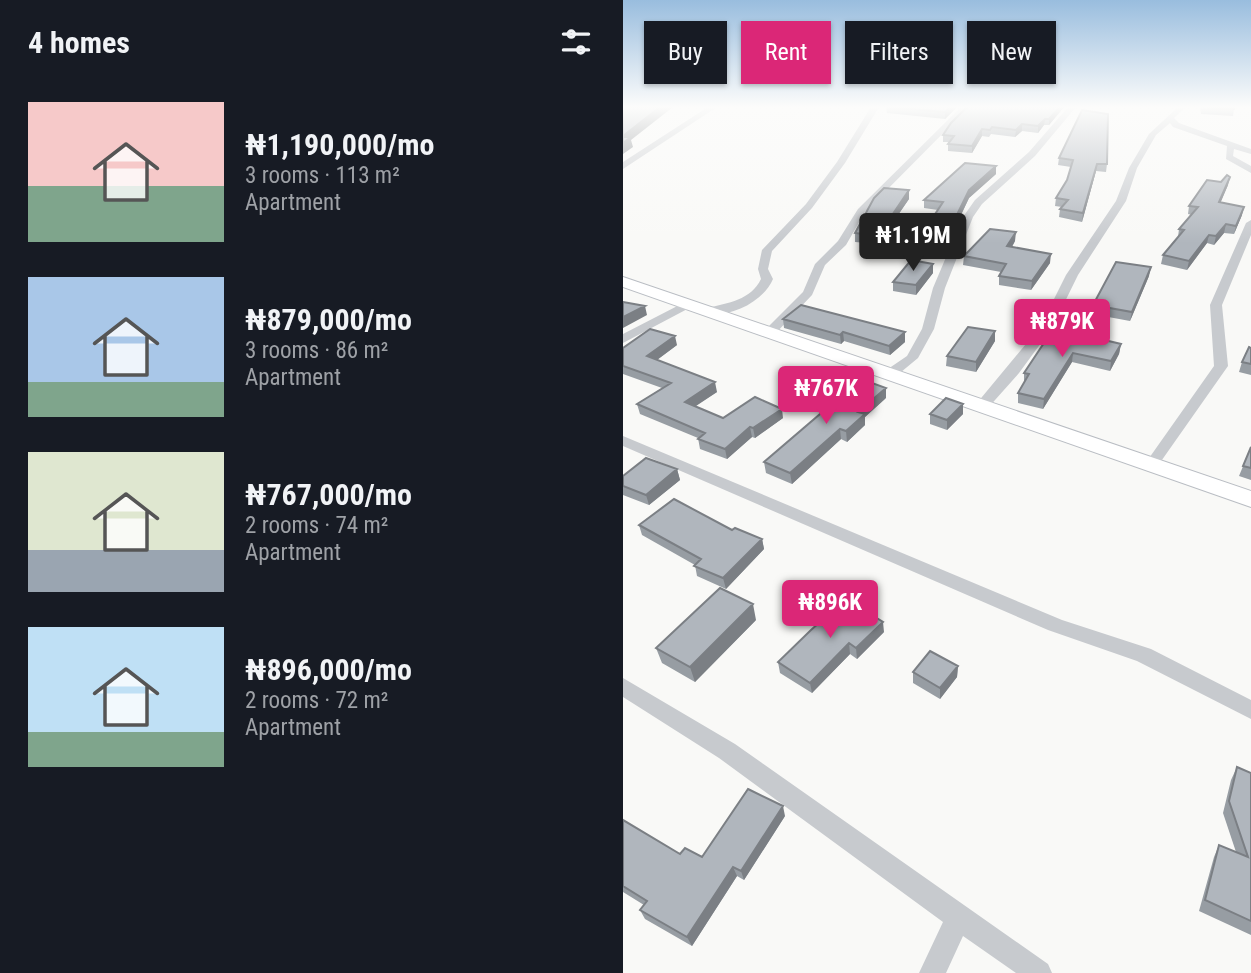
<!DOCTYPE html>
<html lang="en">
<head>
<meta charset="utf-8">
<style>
  body { margin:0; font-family:"Roboto Condensed",sans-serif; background:#242831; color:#f1f3f6; height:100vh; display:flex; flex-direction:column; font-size:26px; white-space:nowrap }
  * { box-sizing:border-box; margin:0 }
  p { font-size:23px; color:#9ea1a6 }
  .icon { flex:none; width:38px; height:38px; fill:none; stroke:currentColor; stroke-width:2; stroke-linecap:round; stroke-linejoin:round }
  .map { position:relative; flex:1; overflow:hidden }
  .side { display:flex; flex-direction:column; background:#171b24; width:623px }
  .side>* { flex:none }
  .guide { position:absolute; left:21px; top:21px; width:500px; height:63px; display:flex; gap:14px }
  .price { position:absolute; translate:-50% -60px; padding:0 16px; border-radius:7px; background:#db2777; color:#fff; font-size:23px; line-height:46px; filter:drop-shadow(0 2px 4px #0008) }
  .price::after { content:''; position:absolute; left:50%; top:42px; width:21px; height:16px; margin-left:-10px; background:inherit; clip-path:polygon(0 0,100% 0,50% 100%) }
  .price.current { background:#222; color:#fff }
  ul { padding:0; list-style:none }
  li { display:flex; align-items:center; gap:21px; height:175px; padding:0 28px }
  li span { display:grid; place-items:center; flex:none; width:196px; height:140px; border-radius:0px; color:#555 }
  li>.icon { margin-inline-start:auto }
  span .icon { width:84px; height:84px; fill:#fffc; stroke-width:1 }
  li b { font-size:30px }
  h2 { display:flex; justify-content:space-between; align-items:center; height:84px; padding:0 28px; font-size:30px }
  .tag { padding:0 24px; border-radius:0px; background:#171b24; box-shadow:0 2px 5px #0004; font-size:24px; line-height:63px }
  .tag.current { background:#db2777; color:#fff }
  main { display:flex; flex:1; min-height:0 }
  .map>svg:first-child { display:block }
</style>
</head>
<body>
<main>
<section class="side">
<h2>4 homes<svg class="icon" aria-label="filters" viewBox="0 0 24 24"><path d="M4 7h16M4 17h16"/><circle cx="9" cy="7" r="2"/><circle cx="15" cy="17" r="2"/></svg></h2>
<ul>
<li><span style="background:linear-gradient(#f6c9c9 60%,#7fa58c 0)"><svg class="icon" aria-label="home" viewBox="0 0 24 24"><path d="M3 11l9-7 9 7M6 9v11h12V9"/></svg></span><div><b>₦1,190,000/mo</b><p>3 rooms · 113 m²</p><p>Apartment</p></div></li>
<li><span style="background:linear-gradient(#a9c7e8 75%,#7fa58c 0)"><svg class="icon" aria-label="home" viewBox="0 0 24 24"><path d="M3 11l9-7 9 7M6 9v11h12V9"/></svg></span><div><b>₦879,000/mo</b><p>3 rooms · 86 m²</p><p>Apartment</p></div></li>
<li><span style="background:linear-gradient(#dfe7d0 70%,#9aa5b1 0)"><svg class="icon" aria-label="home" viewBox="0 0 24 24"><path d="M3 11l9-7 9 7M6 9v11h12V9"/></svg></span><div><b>₦767,000/mo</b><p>2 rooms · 74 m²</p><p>Apartment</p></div></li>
<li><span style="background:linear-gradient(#bfe0f5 75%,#7fa58c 0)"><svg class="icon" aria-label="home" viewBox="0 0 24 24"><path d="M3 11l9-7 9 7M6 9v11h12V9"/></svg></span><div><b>₦896,000/mo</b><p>2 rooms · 72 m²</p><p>Apartment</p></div></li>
</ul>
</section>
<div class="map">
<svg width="628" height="973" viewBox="0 0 628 973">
  <rect width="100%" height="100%" fill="#f9f9f7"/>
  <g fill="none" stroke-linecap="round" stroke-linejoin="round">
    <defs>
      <path id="secondary" d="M0 277 628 491V507L0 287Z"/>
    </defs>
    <use href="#secondary" stroke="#b9bdc3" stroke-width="2"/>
    <path fill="#c7cace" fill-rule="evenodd" d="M85 107H94L0 169V162Z
      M248 107H256L222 163 189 208 149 251 145 269 150 279C140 302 108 317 84 314V308C105 303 128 300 138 279L135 269 139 250 183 204 214 162Z
      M338 107H346L242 212 223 245 202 265 189 295 151 335H143V329L180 292 192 264 215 241 235 209Z
      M445 107H453L412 156 359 204 350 217 322 288 311 329 295 358 272 377H262V371L284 356 299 329 310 288 340 217 352 200 406 152Z
      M555 107H563L551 118 556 123 628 149V154L611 149 610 156 628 166V173L603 159 604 146 550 127 547 123 533 135 514 168 503 201 455 275 429 328 396 373 364 409H354L352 406 354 403 417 327 443 275 493 201 506 168 526 134Z
      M628 220V235L599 305 605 366 534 467H524L521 464 524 461 591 366 587 305 623 223Z
      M66 300 70 302V306L0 343V334Z
      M0 436 439 620 528 649 628 700V719L514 661 425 630 0 446Z
      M0 678 112 744 425 964 429 973H393L340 936 323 973H296L320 922 96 758 0 697Z"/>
    <use href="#secondary" fill="#fff" fill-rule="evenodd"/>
  </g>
  <path fill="#979da3" d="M263 107H334L322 119 264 113Z
    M441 107 426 125H421L415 133 399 131 392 137 368 134 366 137 359 136 349 153 325 151V144L327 142H320V135Z
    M577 107H611V109L610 116 578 114Z
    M436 158 484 164 483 172 473 171 459 222 436 217 437 209 439 207 432 206 433 198 444 180 448 167 435 165Z
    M373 166V174L346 198 328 236 305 233V225L315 210 301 208V200Z
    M605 185 597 203 619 215 611 234 601 233 591 245 584 243 564 270 538 264 540 255 555 237 556 229 569 215 565 214 566 206Z
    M286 190V199L255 244 232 242V233Z
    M392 241 389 247 427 263 408 290 376 285V276L378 272 340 265 341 256Z
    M310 264V273L293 295 270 291V282Z
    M526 276 507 321 469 314 470 305Z
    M160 319 282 332V342L267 355 221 341 218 344 161 328Z
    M431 328 498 344 496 354 487 371 449 362 420 409 395 403V393L401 383V373Z
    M372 331V341L353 372 323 366 324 356Z
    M54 345 34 360 94 392 72 406 100 418H160L132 438 129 437 104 459 77 449 75 438 17 414 14 404 39 388 0 374V348Z
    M628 348V375L616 372 619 362Z
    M263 398 242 417V425L224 442 218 439 169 484 143 473 141 462Z
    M340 404V414L324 430 307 424V414Z
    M628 447V480L616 476Z
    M54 469 57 480 26 505 0 495V476Z
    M16 525 109 530 139 539 141 549 103 589 74 576 72 565 19 535Z
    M133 620 72 682 39 663 33 648Z
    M261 632 234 659 227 654 189 693 157 673 155 662Z
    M335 666 334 677 317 699 290 683V672Z
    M614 767 628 773V935L576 911 591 857 596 845 613 852 600 813 608 780Z
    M162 816 121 880 114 876 69 946 22 919 17 910 21 905 0 892V820L57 854 79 857Z"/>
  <path fill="#7b7f84" d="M37 107H50L8 140 10 147 0 154V136Z
    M328 107H334L322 119V112Z
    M437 107H441L426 125V119Z
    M422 119 421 125 415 133V126Z
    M399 124V131L392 137 393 130Z
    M359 129V136L349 153V146Z
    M474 164 473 171 459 222 460 213Z
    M373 166V174L346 198 328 236V227L346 190Z
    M607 177 605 185 594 211 596 202Z
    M286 190V199L255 244V236Z
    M621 207 619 215 611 234 613 226Z
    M603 224 601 233 591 245 593 236Z
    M393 232 392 241 384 255V246Z
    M586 235 584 243 564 270 566 261Z
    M428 254 427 263 408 290 409 281Z
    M310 264V273L293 295V285Z
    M528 267 526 276 507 321 509 312Z
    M22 306 24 315 0 328V317Z
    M372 331V341L353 372V362Z
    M220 332 221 341 218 344 217 335Z
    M282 332V342L267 355 266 346Z
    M52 336 54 345 27 365 24 356Z
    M498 344 496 354 487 371 488 361Z
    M450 353 449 362 420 409 421 399Z
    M92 382 94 392 64 412 62 402Z
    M263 388V398L242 417V425L224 442 223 431 235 412Z
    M340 404V414L324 430V420Z
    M159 409 160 418 132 438 130 428Z
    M127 427 129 437 104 459 102 449Z
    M217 429 218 439 169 484 167 473Z
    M54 469 57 480 26 505 23 495Z
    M139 539 141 549 103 589 100 578Z
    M130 604 133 620 72 682 67 667Z
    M260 622 261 632 234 659 233 648Z
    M226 643 227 654 189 693 187 683Z
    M335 666 334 677 317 699V688Z
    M160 806 162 816 121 880 118 871Z
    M110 867 114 876 69 946 64 937Z"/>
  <path fill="#b0b6bd" stroke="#7b7f84" stroke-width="2" d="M0 107H37L0 136Z
    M264 107H328L322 112Z
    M344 107H437L426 119H422L415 126 399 124 393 130 369 127 367 130 359 129 349 146 325 144 331 136 320 135 328 123Z
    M584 107H611V109Z
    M459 110 485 114 484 164H474L460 213 437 209 445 200 433 198 444 180 450 160 436 158Z
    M0 137H8L0 143Z
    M342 163 373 166 346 190 328 227 305 225 320 202 301 200Z
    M604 175 607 177 596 202 621 207 613 226 603 224 593 236 586 235 566 261 540 255 561 230 556 229 575 207 566 206 584 180 598 182Z
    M261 188 286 190 255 236 232 233 251 198Z
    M367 229 393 232 384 246 428 254 409 281 376 276 383 264 341 256Z
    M288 260 310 264 293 285 270 282Z
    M493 262 528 267 509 312 470 305Z
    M0 302 22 306 0 317Z
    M178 305 282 332 266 346 220 332 217 335 160 319Z
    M345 327 372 331 353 362 324 356Z
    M431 328 498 344 488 361 450 353 421 399 395 393 406 374 401 373Z
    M27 329 52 336 24 356 92 382 62 402 100 418 132 397 159 409 130 428 127 427 102 449 75 439 82 433 14 404 48 383 0 366V348Z
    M626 347 628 348V364L619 362Z
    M238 379 263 388 235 412 242 414 223 431 217 429 167 473 141 462Z
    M323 398 340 404 324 420 307 414Z
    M628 447V468L620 466Z
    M23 458 54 469 23 495 0 486V476Z
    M51 499 109 530 112 528 139 539 100 578 71 566 78 559 16 525Z
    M97 588 130 604 67 667 33 648Z
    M223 599 260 622 233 648 226 643 187 683 155 662 188 630Z
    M307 651 335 666 317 688 290 672Z
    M614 767 628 773V921L582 900 596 845 625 857 606 801Z
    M125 789 160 806 118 871 110 867 64 937 17 910 24 901 0 886V820L57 854 62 848 79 857Z"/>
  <linearGradient id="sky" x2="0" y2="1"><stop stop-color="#99bdde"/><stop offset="0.44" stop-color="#fcfcfb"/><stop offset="1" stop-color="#fcfcfb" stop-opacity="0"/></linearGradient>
  <rect width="628" height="243" fill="url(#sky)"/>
</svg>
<b class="price current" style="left:290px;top:273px">₦1.19M</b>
<b class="price" style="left:439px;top:359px">₦879K</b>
<b class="price" style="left:203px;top:426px">₦767K</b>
<b class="price" style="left:207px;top:640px">₦896K</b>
<div class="guide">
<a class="tag">Buy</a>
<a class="tag current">Rent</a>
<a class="tag">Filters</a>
<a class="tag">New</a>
</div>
</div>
</main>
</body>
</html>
